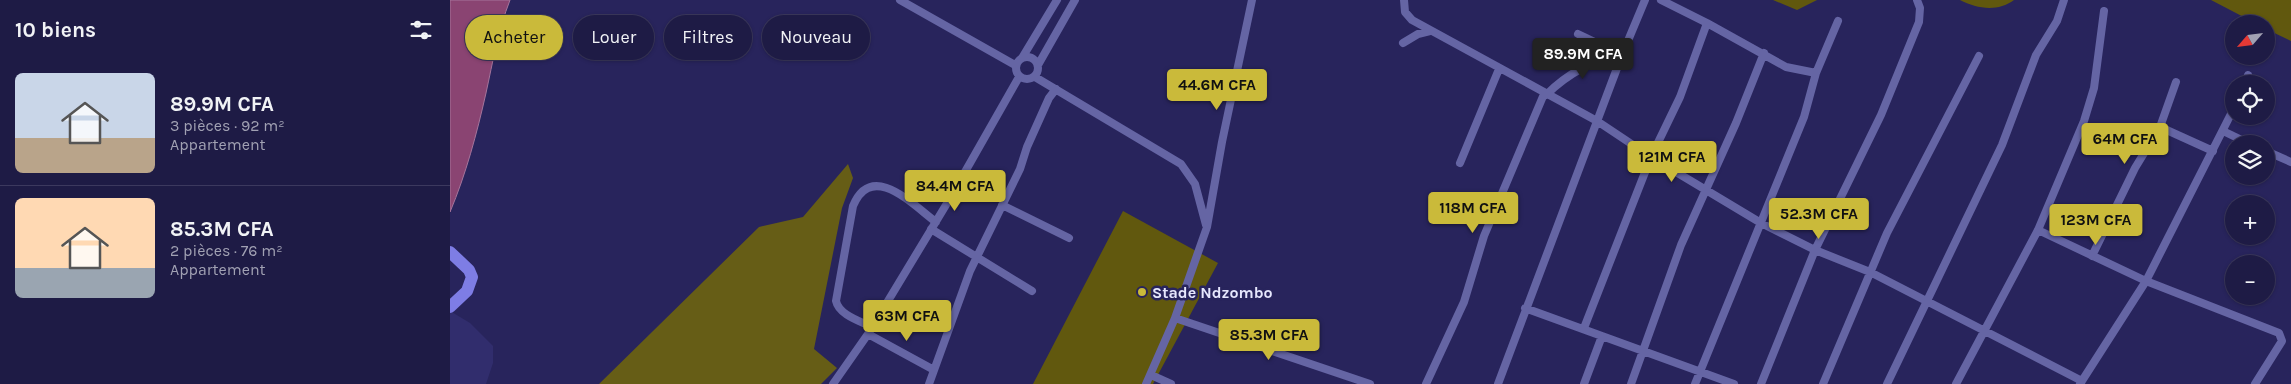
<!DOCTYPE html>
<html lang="fr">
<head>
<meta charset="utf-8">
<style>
  body { margin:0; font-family:Karla,sans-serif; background:#26244c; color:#f1f3f6; height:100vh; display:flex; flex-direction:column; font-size:19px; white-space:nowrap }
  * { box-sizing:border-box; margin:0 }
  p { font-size:16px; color:#a1a1b3 }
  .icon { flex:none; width:28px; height:28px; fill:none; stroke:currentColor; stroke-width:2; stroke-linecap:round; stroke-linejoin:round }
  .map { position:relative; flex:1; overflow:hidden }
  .side { display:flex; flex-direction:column; background:#1e1b45; width:450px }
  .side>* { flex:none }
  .hud { position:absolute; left:15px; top:15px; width:475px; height:45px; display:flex; gap:10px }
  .needle { width:32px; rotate:242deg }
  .fabs { position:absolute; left:1775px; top:15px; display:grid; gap:10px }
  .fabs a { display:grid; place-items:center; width:50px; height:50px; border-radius:50%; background:#1e1b45; box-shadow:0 1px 4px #0004,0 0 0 1px #3c395e; font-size:25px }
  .price { position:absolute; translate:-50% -42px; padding:0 11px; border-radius:5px; background:#caba3a; color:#111; font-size:16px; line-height:32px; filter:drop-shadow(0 1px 2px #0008) }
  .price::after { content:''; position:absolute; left:50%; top:30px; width:15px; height:11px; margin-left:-8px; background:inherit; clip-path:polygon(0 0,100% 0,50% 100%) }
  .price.current { background:#222; color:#fff }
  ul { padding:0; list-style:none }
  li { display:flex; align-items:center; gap:15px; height:125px; padding:0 15px }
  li+li { border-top:1px solid #3c395e }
  li span { display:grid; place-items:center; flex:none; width:140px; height:100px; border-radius:8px; color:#555 }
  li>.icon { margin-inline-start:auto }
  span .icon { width:60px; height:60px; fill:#fffc; stroke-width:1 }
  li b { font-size:21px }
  h2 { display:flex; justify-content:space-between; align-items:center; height:60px; padding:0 15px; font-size:21px }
  .chip { padding:0 18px; border-radius:22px; background:#1e1b45; box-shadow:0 1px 4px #0004,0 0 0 1px #3c395e; font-size:18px; line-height:45px }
  .chip.current { background:#caba3a; color:#111 }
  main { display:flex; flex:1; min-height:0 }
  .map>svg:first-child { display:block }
</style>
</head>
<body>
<main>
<section class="side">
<h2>10 biens<svg class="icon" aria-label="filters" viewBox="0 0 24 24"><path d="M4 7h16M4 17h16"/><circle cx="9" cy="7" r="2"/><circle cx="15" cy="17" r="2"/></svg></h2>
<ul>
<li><span style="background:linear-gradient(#c9d6e8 65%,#b9a48a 0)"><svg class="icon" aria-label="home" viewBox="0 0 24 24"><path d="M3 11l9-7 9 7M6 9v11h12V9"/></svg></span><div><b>89.9M CFA</b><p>3 pièces · 92 m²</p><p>Appartement</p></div></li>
<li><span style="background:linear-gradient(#ffd9b3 70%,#9aa5b1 0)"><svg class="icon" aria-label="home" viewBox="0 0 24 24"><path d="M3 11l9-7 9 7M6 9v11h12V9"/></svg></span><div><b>85.3M CFA</b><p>2 pièces · 76 m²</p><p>Appartement</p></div></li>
</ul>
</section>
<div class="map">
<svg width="1841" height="384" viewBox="0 0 1841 384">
  <rect width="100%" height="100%" fill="#28245c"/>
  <path fill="#312d6d" d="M0 311 20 323 43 346V363L36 384H0Z"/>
  <path fill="#61580e" d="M1323 0H1367L1347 10Z
    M1510 0H1564C1548 12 1527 9 1510 0Z
    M1761 0H1841V41L1816 29V24H1807Z
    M673 211 768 263 703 384H583Z"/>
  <path fill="#665d16" d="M398 164 403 178 392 208 364 349 387 368 371 384H149L309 227 353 217Z"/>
  <path fill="#8a4472" stroke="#a6759c" d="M0 0H60C48 31 43 61 36 93 27 133 16 174 0 212Z"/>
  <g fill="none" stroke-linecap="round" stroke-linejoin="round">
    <path stroke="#6565a4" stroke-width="8" d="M450 0 565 65
      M954 0 955 12 962 20 1147 121 1201 157 1311 223 1365 250 1420 272 1632 381
      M1211 0 1257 23 1336 67 1366 73
      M1128 34 1172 55
      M953 43 968 34 980 31
      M566 68a11 11 0 1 1 22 0a11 11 0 1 1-22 0Z
      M572 58 607 0
      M588 65 625 0
      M585 77 731 164 745 184 756 225
      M1795 84 1798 75
      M1096 95C1117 74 1142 60 1172 55
      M1710 127 1763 151
      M1773 131 1800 144
      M1816 151 1841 162
      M1010 163 1049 69
      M552 205 619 238
      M481 229 582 291
      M1588 230 1696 281 1829 333 1832 341 1805 384
      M1642 256 1685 168 1710 127 1726 82
      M1075 308 1284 384
      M725 318 920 384
      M422 327C410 321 389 315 386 301L403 206C422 161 462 204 486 222
      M1134 328 1201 157 1230 97 1257 23
      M418 334 484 370
      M701 375 721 384
      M383 384 418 334 499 200 569 77
      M479 384 520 271 570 169 577 147 599 98 606 89
      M696 384 725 318 757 227 772 142 802 0
      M976 384 1014 302 1034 236 1094 94
      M1048 384 1172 55 1195 0
      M1134 384 1152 336
      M1181 384 1231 245 1286 123 1314 53
      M1245 384 1354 117 1366 73 1388 21
      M1311 384 1365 250 1431 115 1469 22 1470 8 1467 0
      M1373 384 1437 233 1529 56
      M1437 384 1552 145 1586 55 1607 21 1614 0
      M1506 384 1588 230 1634 121 1644 88 1654 11
      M1630 384 1696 281 1784 108"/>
    <path stroke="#7e7de5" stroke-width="12" d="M0 252 19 270 22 277 17 291 0 307"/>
  </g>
  <circle fill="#caba3a" stroke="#28245c" stroke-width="2" cx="692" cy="292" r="5"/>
  <g text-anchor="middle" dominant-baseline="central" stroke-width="5" stroke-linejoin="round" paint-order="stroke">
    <g font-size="16" font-weight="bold" fill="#e6e7fd" stroke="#28245c" text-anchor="start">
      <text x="702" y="292">Stade Ndzombo</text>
    </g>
  </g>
</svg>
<div class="fabs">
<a><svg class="needle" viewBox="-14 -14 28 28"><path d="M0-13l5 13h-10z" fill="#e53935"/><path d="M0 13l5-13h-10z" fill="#a1a1b3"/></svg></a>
<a><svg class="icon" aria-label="locate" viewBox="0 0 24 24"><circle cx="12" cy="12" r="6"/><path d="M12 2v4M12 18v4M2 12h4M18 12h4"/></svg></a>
<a><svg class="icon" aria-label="layers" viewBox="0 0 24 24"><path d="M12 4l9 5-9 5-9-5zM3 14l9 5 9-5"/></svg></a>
<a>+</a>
<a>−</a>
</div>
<b class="price current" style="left:1133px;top:80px">89.9M CFA</b>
<b class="price" style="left:767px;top:111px">44.6M CFA</b>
<b class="price" style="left:1675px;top:165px">64M CFA</b>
<b class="price" style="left:1222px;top:183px">121M CFA</b>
<b class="price" style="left:505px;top:212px">84.4M CFA</b>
<b class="price" style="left:1023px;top:234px">118M CFA</b>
<b class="price" style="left:1369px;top:240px">52.3M CFA</b>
<b class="price" style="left:1646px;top:246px">123M CFA</b>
<b class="price" style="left:457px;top:342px">63M CFA</b>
<b class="price" style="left:819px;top:361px">85.3M CFA</b>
<div class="hud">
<a class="chip current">Acheter</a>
<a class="chip">Louer</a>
<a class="chip">Filtres</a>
<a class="chip">Nouveau</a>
</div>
</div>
</main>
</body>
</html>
